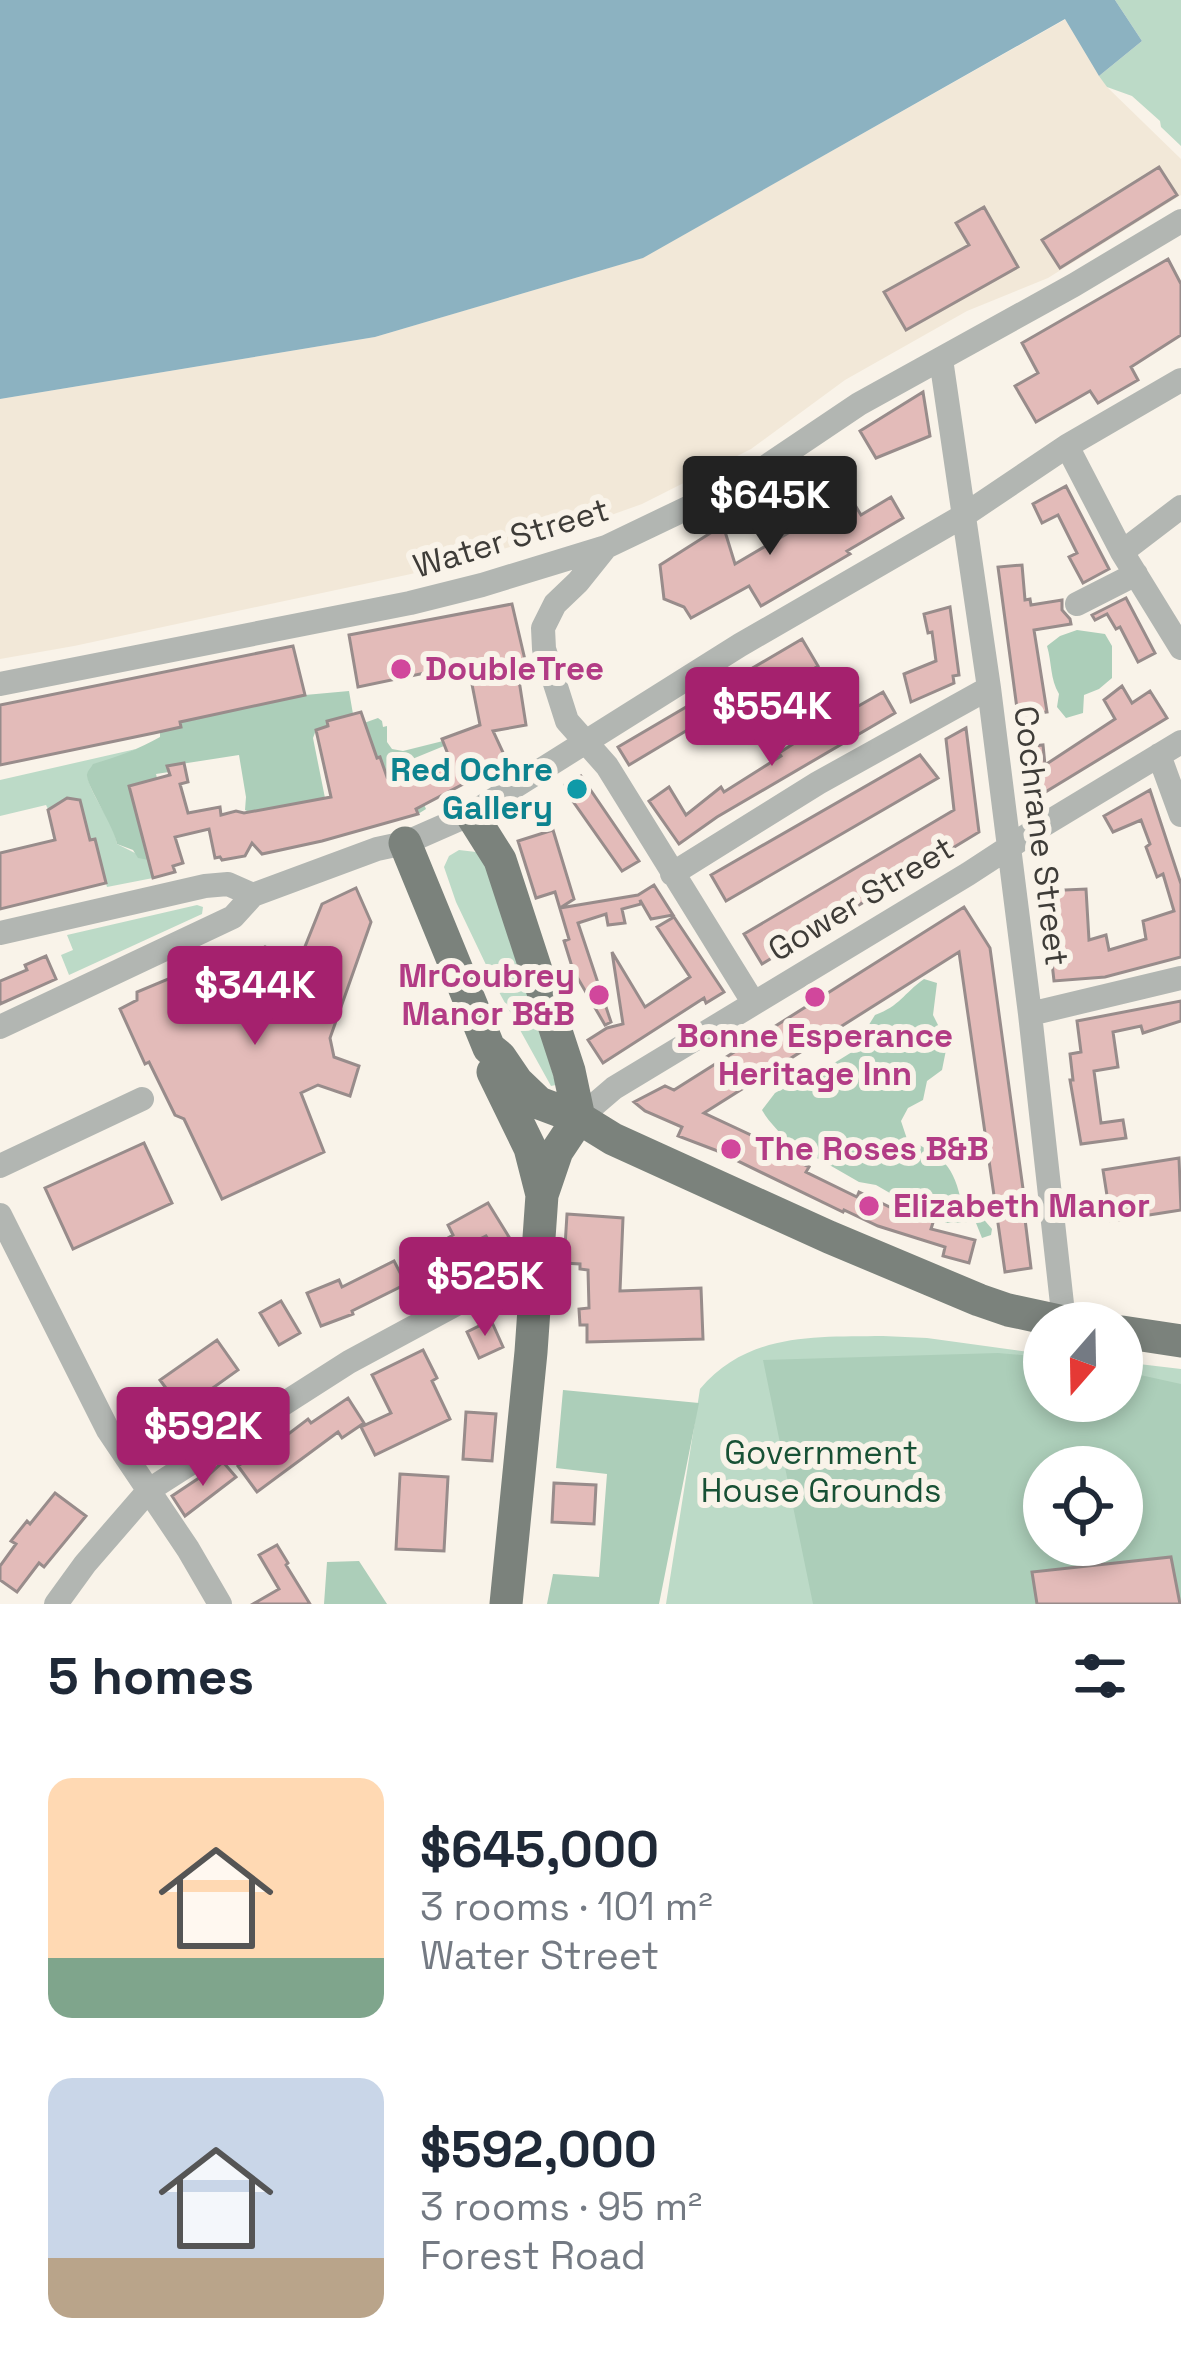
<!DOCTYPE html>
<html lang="en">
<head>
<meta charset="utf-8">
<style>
  body { margin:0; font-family:"Space Grotesk",sans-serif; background:#f6f6f7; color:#1f2937; height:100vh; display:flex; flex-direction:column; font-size:45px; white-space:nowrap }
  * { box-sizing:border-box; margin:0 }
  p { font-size:39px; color:#747a83 }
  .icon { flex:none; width:66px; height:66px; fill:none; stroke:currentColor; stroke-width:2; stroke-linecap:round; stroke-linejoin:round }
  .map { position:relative; height:1604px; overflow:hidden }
  .side { display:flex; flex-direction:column; background:#fff; flex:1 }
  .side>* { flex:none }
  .needle { width:78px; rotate:200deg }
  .fabs { position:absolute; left:1023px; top:1302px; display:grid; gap:24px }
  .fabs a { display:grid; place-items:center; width:120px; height:120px; border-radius:50%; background:#fff; box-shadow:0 6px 18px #0003; font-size:60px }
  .price { position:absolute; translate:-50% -102px; padding:0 27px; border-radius:12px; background:#a5216e; color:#fff; font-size:39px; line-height:78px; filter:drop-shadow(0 3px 6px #0008) }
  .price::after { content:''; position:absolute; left:50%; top:72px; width:36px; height:27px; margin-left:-18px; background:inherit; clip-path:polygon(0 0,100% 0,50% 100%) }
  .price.active { background:#222; color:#fff }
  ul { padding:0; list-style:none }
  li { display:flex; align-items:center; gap:36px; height:300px; padding:0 48px }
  li span { display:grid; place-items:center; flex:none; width:336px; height:240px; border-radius:24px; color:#555 }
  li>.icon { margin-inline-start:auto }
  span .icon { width:144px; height:144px; fill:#fffc; stroke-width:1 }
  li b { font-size:51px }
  h2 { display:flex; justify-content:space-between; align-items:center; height:144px; padding:0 48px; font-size:51px }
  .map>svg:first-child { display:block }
</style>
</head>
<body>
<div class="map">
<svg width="1181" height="1604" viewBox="0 0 1181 1604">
  <rect width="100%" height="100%" fill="#f9f3e9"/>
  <path fill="#f2e8d8" d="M1066 19 1107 87 1181 159V195L1048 278 967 311 845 380 751 449 642 504 561 533 411 574 74 646 0 659V399L375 337 642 258Z"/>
  <path fill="#bcdac7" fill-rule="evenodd" d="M1115 0H1181V146L1161 127 1160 121 1132 96 1107 87 1099 76 1142 41Z
    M136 749 87 774C91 799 113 818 117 844L149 860 153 878 107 887 95 840H90L80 801 73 803 72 799 58 802 59 807 48 809 46 805 0 816V780Z
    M459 850 476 852 484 860 502 901 556 1085 551 1086 499 992 456 902 444 867 449 856Z
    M197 905 203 907 202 914 69 975 61 955 73 950 67 935Z
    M883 1336 927 1338 1044 1354V1401H1122V1362L1181 1369V1604H666L700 1389C748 1332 816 1337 883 1336ZM1044 1467H1122V1545H1044Z"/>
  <path fill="#acceb9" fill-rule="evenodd" d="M1077 630 1105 634 1112 646V678L1099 689 1084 695 1083 713 1066 718 1057 707 1059 694C1050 679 1052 663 1047 646L1060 636Z
    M349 691 353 714 316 730 313 738 325 798 249 812 245 810 246 797 239 755 168 766 169 772 156 774 157 778 129 786 149 860 138 858 133 850 117 844C114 826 85 784 87 774 88 770 91 768 93 764 117 757 139 749 160 737V731L180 722 305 695Z
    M378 718 382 721 383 727 387 726V742L392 749 403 751 443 741 444 746 405 762 426 809 418 814 411 797 384 778 364 723Z
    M924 979 937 983 933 1015 944 1037 946 1050 942 1070 927 1081 923 1100 908 1108 901 1121 907 1139C943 1156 954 1165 962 1205L980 1215 992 1229 991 1235 982 1238 976 1223H945L941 1216 943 1205 932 1198 914 1194 895 1196 876 1185 859 1182 819 1159 790 1147C782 1132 770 1125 762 1110L775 1093 791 1084 802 1072 831 1065 852 1052 875 1015C900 1006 903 994 924 979Z
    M998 1353 1044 1357V1401H1122V1371L1181 1384V1604H813L763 1360ZM1044 1467H1122V1545H1044Z
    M563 1390 699 1403 659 1604H547L553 1574 599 1577 607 1474 556 1468Z
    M359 1561 387 1604H324L327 1562Z"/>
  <path fill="#8cb2c1" d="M0 0H1115L1142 41 1099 76 1065 19 643 258 375 337 0 399Z"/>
  <path fill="#e3bbb9" stroke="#988c8b" stroke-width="3" d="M1159 167 1177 195 1060 268 1042 240Z
    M984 207 1018 267 906 330 884 292 969 245 956 223Z
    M1168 259 1181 284V335L1131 367 1138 380 1098 403 1090 391 1036 422 1015 386 1038 373 1022 343Z
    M923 392 930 436 876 458 860 431Z
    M1066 486 1109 569 1083 583 1069 557 1077 553 1058 515 1042 523 1033 504Z
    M850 497 861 515 891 497 903 518 847 551 850 554 761 606 749 586 691 618 684 607 664 599 660 565 723 525 735 564Z
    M1022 565 1025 600 1030 599 1031 605 1062 600V610L1070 619 1071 624 1034 630 1047 712 1018 716 998 567Z
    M1126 598 1155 653 1138 662 1120 627 1116 629 1107 614 1095 620 1092 615Z
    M512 604 525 660 516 661 526 725 493 731 507 761 416 809 418 814 322 841 262 854 252 843 245 856 222 860 220 857 215 858 209 829 175 837 183 863 173 866 175 872 153 878 129 786 170 775 167 766 184 763 188 782 180 784 188 813 220 807 221 815 236 811 244 813 331 797 316 730 328 726 327 721 361 712 377 758 380 757 387 777 402 771 404 776 449 757 442 739 480 725 468 664 358 687 349 635Z
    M950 607 959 675 953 676 954 683 911 702 904 674 936 661 932 632 928 633 924 614Z
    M802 639 818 666 790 684 782 670 744 693 746 695 629 765 618 747Z
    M293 646 305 695 180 722 181 727 154 733 0 765V705Z
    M1122 686 1132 703 1150 691 1167 718 1029 802 1022 747 1043 745 1045 765 1115 719 1104 700Z
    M883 692 895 713 717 817 679 844 649 801 669 787 686 815 721 787 724 792 781 756 779 753 804 737Z
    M966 728 979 832 762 964 744 934 954 810 946 739Z
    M920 755 938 778 726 901 711 875Z
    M581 776 639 861 622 871 565 790V785Z
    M1150 790 1181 884V957L1105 977 1054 981 1044 891 1086 889 1089 940 1106 935 1109 950 1146 939 1143 921 1174 911 1163 874 1157 877 1146 847 1150 844 1141 820 1113 832 1104 816Z
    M67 798 80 800 90 840 95 839 106 883 0 909V853L55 840 48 810Z
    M553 830 574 899 560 908 638 895 654 885 673 915 651 919 640 900 641 904 622 909 625 923 608 925 606 914 578 923 611 1022 605 1025 573 970 564 941 569 939 555 892 536 898 518 841Z
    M356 888 371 922 330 1038 334 1057 359 1066 350 1096 318 1085 301 1093 324 1152 222 1199 184 1119 175 1115 149 1062 145 1064 120 1009 137 1000V992L168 979 213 994 222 968 265 947 288 957 289 955 300 959 322 904Z
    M964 907 990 948 1027 1218 1025 1219 1031 1268 1005 1272 959 952 704 1113 770 1144 768 1148 809 1167 806 1172 857 1197 859 1192 904 1214 907 1203 936 1213 931 1229 975 1240 969 1263 943 1256 945 1247 878 1226 844 1210 843 1212 715 1150 678 1136 682 1127 645 1111 634 1102 665 1086 674 1090Z
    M674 917 724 992 706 1003 704 998 603 1063 588 1040 607 1028 623 1024 612 952 645 1007 690 977 657 927Z
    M46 956 56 979 0 1004V981L27 970 25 965Z
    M1181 1001V1021L1143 1033 1141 1026 1113 1032 1118 1067 1094 1071 1101 1123 1123 1120 1126 1138 1081 1144 1070 1080H1073L1070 1054 1081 1052 1077 1021Z
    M144 1143 172 1203 73 1249 45 1188Z
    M1179 1158 1181 1210 1111 1221 1103 1170Z
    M488 1203 509 1237 493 1247 486 1236 454 1252 463 1266 440 1280 424 1252 453 1235 448 1225Z
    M567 1214 623 1218 620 1291 701 1288 703 1339 587 1342V1325H580L579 1309 589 1308 588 1270 580 1269V1264L564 1263Z
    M394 1261 406 1284 352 1311 353 1314 321 1326 307 1293 339 1280 342 1287Z
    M281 1301 300 1333 279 1345 260 1313Z
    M491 1320 503 1347 479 1358 467 1332Z
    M217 1340 238 1370 182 1410 160 1380Z
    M423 1350 437 1378 432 1381 450 1419 375 1455 361 1427 391 1413 372 1375Z
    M348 1398 364 1423 342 1438 338 1432 257 1492 238 1466 264 1448 266 1451 308 1419 311 1423Z
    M466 1412 496 1414 492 1461 463 1459Z
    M223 1462 236 1477 185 1516 172 1496 199 1478 202 1481Z
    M400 1474 448 1477 444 1551 396 1549Z
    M554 1483 596 1485 594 1524 552 1522Z
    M55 1493 86 1516 44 1567 39 1563 17 1592 0 1580V1566L16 1544 11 1541 27 1521 30 1524Z
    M277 1545 288 1563 286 1565 310 1604H253L279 1589 259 1555Z
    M1171 1557 1180 1604H1037L1032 1572Z"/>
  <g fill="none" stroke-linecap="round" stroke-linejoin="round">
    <path stroke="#b2b6b2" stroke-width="24" d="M941 359 989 688 1030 1014 1064 1322
      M1067 446 1122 552 1181 648
      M606 547 578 582 555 604 543 628 544 649 567 721 607 766 753 1002
      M1122 552 1181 507
      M1077 604 1136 574
      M0 684 410 603 482 585 606 547 746 480 859 404 1074 285 1181 221
      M1159 755 1181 815
      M672 874 818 783 989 688
      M0 933 205 886 228 884 253 895 377 849 405 843 471 814 740 645 963 516 1067 446 1181 380
      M1030 1014 1181 978
      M0 1027 233 917 253 895
      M579 1118 614 1088 968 874 1037 829 1181 742
      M0 1166 142 1099
      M0 1215 108 1430 188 1549 220 1604
      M56 1604 85 1564 149 1490 349 1362 536 1261"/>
    <path stroke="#7b827c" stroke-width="33" d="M471 814 500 860 569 1071 579 1118
      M405 843 489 1048 500 1057 517 1082 539 1103 579 1118 613 1139 829 1237 979 1300 1008 1310 1068 1323
      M493 1072 530 1148 542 1195
      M1122 1332 1181 1341
      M506 1604 531 1352 542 1195 557 1151 579 1118"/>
  </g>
  <g fill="#d1479c" stroke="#f9f3e9" stroke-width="4.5">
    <circle cx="401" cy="669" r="12"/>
    <circle cx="599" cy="995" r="12"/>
    <circle cx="815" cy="997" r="12"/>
    <circle cx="731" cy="1149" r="12"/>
    <circle cx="869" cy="1206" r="12"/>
  </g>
  <circle fill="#0f9aa8" stroke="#f9f3e9" stroke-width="4.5" cx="577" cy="789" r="12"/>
  <g text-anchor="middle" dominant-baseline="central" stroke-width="12" stroke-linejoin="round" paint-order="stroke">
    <g font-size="33" fill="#3e3c38" stroke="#f9f3e9">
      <text transform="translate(511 538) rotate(-17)">Water Street</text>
      <text transform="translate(1041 836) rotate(83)">Cochrane Street</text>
      <text transform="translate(861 899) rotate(-31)">Gower Street</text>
    </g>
    <g font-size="33" font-weight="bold" fill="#b23c85" stroke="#f9f3e9" text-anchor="start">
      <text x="425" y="669">DoubleTree</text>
      <text x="575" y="976" text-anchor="end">MrCoubrey<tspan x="575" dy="38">Manor B&amp;B</tspan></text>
      <text x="815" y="1036" text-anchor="middle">Bonne Esperance<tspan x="815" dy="38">Heritage Inn</tspan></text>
      <text x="755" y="1149">The Roses B&amp;B</text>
      <text x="893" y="1206">Elizabeth Manor</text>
    </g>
    <g font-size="33" font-weight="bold" fill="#0d838f" stroke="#f9f3e9" text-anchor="end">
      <text x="553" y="770">Red Ochre<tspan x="553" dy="38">Gallery</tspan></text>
    </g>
    <g font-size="33" fill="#185135" stroke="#f9f3e9">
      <text x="821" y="1453">Government<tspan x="821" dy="38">House Grounds</tspan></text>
    </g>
  </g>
</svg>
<div class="fabs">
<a><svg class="needle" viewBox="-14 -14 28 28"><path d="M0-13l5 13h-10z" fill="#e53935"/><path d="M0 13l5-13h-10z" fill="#747a83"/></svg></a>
<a><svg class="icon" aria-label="locate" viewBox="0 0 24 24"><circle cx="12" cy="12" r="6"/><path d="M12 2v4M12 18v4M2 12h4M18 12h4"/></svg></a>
</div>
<b class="price active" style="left:770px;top:558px">$645K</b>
<b class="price" style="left:772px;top:769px">$554K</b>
<b class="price" style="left:255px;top:1048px">$344K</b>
<b class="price" style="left:485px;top:1339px">$525K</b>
<b class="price" style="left:203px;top:1489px">$592K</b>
</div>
<section class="side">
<h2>5 homes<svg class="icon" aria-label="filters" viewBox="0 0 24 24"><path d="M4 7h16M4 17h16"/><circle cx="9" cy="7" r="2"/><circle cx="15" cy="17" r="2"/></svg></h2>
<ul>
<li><span style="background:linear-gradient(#ffd9b3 75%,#7fa58c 0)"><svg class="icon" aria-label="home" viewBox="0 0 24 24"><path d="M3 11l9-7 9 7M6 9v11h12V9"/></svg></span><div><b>$645,000</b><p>3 rooms · 101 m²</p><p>Water Street</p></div></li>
<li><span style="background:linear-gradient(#c9d6e8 75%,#b9a48a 0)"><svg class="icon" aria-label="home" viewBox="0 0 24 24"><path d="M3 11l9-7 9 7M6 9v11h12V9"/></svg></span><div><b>$592,000</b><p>3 rooms · 95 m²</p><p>Forest Road</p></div></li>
</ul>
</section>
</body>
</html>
